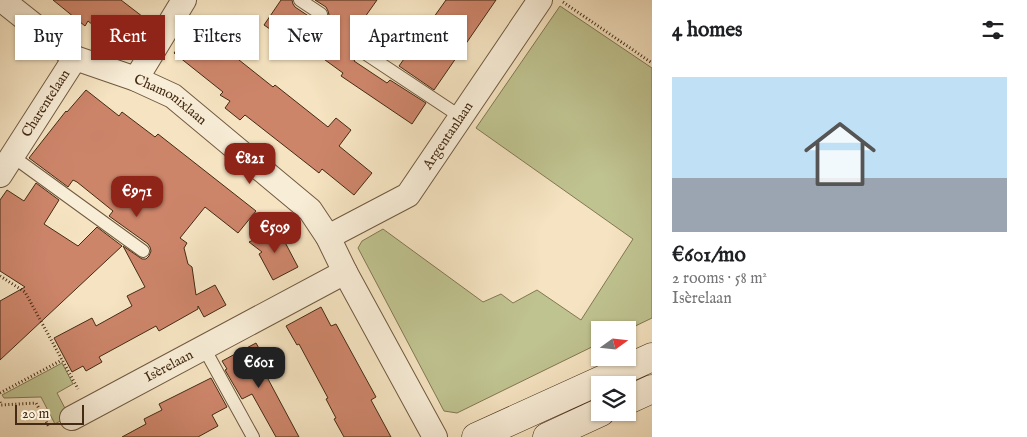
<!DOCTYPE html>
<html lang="en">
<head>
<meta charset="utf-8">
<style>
  body { margin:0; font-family:"IM FELL English",serif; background:#f6f6f6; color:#202124; height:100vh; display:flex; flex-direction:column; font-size:19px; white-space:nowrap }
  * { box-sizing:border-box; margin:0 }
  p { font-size:16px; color:#757577 }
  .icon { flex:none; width:28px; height:28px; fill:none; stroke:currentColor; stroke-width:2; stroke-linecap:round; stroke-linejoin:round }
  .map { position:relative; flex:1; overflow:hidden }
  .sheet { display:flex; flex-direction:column; background:#fff; width:375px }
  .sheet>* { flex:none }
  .guide { position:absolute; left:15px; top:15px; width:475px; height:45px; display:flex; gap:10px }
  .needle { width:32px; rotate:75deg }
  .fabs { position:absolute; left:591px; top:321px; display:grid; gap:10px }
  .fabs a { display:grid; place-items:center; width:45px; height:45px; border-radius:0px; background:#fff; box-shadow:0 1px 4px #0004; font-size:25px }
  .scale { position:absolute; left:15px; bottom:12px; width:69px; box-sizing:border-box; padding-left:5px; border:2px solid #452b14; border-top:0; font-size:14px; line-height:18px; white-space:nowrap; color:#452b14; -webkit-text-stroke:4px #f8edd7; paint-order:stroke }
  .price { position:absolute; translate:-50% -42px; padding:0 11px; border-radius:10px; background:#8f2418; color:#fff; font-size:16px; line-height:32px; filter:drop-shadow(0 1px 2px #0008) }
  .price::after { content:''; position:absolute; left:50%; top:30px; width:15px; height:11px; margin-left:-8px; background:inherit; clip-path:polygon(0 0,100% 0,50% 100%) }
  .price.current { background:#222; color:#fff }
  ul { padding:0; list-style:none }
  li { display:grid; align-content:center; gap:10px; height:265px; padding:0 20px }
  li+li { border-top:1px solid #e0e0e0 }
  li span { display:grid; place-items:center; height:155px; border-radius:0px; color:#555 }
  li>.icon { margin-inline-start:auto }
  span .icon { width:90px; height:90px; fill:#fffc; stroke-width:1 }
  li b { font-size:21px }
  h2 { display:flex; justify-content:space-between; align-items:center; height:60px; padding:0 20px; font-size:21px }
  .pill { padding:0 18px; border-radius:0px; background:#fff; box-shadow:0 1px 4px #0004; font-size:18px; line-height:45px }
  .pill.current { background:#8f2418; color:#fff }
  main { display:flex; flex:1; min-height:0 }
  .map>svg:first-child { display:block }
</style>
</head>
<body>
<main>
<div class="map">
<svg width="652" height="437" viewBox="0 0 652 437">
  <rect width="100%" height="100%" fill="#f5e3c1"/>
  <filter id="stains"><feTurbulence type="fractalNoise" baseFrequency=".004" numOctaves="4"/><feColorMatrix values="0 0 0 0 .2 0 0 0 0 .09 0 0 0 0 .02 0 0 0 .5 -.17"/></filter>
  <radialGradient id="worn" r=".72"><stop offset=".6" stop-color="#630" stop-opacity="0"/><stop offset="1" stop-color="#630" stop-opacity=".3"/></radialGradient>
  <path fill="#bfc390" stroke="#827752" d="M560 6 652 68V318L627 330H600V343L457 413 444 411 358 248 362 241 383 229 483 302 501 294 513 303 537 290 581 320 633 239 476 128Z
    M62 363 73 384 57 393 69 416 55 424 41 397 4 398 2 395Z"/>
  <path fill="#cd856a" stroke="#452b14" d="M53 0H121L147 20 134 42 128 38 120 47 88 21 85 26Z
    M281 0H292L293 4 295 7 316 21 321 22 327 19 329 15 328 11 326 7 315 0H377L355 31 368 40 364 46 360 49 358 55 354 61 387 83 390 80 426 103 412 124 341 76 343 73 310 49 307 54 264 25Z
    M446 0H496L434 90 399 66Z
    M192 30 209 44 217 33 234 45 229 52 273 87 275 85 328 127 336 118 351 130 339 146 372 173 354 195 322 169 319 173 245 115 240 120 225 108 230 101 220 95 223 92 174 53Z
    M86 90 119 116 122 112 155 137 158 134 256 211 238 233 205 207 180 238 187 243 184 248 188 264 192 267 196 295 215 285 226 305 204 317 198 306V309L159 331 156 326 99 357 102 362 86 371 83 366 72 372 54 338 92 318 96 326 132 306 127 296 145 287 123 246 142 259H146L149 256 151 251 150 247 148 244 109 216 113 211 77 182 73 180 68 187 29 158 66 111 67 112Z
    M36 183 59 200 44 224 78 246 97 227 122 246 0 360V301L25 287 0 271V200L7 190 24 201Z
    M278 229 298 267 273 280 259 254 262 252 249 242Z
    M321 307 331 326 336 324 376 397 371 400 391 437H344L334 419 336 418 326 399 328 398 299 344 297 345 286 326Z
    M256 343 266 361 260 364 299 437H276L252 394 242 399 225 370 227 369 222 361Z
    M211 378 227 407 212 415 218 426 198 437H122L146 424 144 419 162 410 159 404Z"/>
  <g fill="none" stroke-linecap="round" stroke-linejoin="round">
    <defs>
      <path id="lane" d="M300 0 321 14
        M366 54 461 117
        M12 156 143 251
        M204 348 253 437"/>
      <g id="street">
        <path id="s1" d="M2 0 75 58 136 79 173 96 310 210 328 237 345 272 435 437"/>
        <path d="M136 79 184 0"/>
        <path id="s2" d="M0 175 75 58"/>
        <path id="s3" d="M328 237 408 195 540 0"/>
        <path id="s4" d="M72 418 345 272"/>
      </g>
      <path id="secondary" d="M628 400 652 389
        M476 437 652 357
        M547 437 601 412"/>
    </defs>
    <use href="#lane" stroke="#71593f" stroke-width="14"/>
    <use href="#street" stroke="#71593f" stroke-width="26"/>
    <use href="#secondary" stroke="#452b14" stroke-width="29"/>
    <path stroke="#452b14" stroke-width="3" stroke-dasharray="1 2.5" stroke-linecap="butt" d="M563 2 652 63
      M0 276 25 292 78 389
      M0 393 62 360
      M0 402 1 405 36 403 49 427"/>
    <use href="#lane" stroke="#f8edd7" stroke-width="12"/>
    <use href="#street" stroke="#f8edd7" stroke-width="24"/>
    <use href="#secondary" stroke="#f8edd7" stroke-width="28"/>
  </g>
  <g text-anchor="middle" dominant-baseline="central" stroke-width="5" stroke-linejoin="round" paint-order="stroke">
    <g font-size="14" fill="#452b14" stroke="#f8edd7">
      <text stroke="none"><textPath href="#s1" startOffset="198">Chamonixlaan</textPath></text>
      <text stroke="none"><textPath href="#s2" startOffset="85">Charentelaan</textPath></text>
      <text stroke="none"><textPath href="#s3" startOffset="162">Argentanlaan</textPath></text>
      <text stroke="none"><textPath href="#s4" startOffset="110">Isèrelaan</textPath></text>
    </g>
  </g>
  <rect width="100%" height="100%" filter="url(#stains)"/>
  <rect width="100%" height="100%" fill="url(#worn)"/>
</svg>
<div class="fabs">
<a><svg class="needle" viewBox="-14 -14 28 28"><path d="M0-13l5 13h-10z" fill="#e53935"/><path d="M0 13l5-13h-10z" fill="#757577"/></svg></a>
<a><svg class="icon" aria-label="layers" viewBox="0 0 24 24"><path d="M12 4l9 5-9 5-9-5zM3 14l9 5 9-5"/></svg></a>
</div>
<div class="scale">20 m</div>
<b class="price" style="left:250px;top:185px">€821</b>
<b class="price" style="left:137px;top:218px">€971</b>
<b class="price" style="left:275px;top:254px">€509</b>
<b class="price current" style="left:259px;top:389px">€601</b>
<div class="guide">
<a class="pill">Buy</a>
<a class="pill current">Rent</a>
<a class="pill">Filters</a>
<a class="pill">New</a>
<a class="pill">Apartment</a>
</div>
</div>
<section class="sheet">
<h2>4 homes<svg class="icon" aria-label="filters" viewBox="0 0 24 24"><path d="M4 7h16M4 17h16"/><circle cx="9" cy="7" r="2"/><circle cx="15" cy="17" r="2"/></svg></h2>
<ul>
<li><span style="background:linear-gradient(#bfe0f5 65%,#9aa5b1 0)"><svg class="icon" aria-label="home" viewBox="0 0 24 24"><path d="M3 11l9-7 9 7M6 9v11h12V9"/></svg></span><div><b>€601/mo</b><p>2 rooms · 58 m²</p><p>Isèrelaan</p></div></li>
</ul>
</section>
</main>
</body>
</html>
